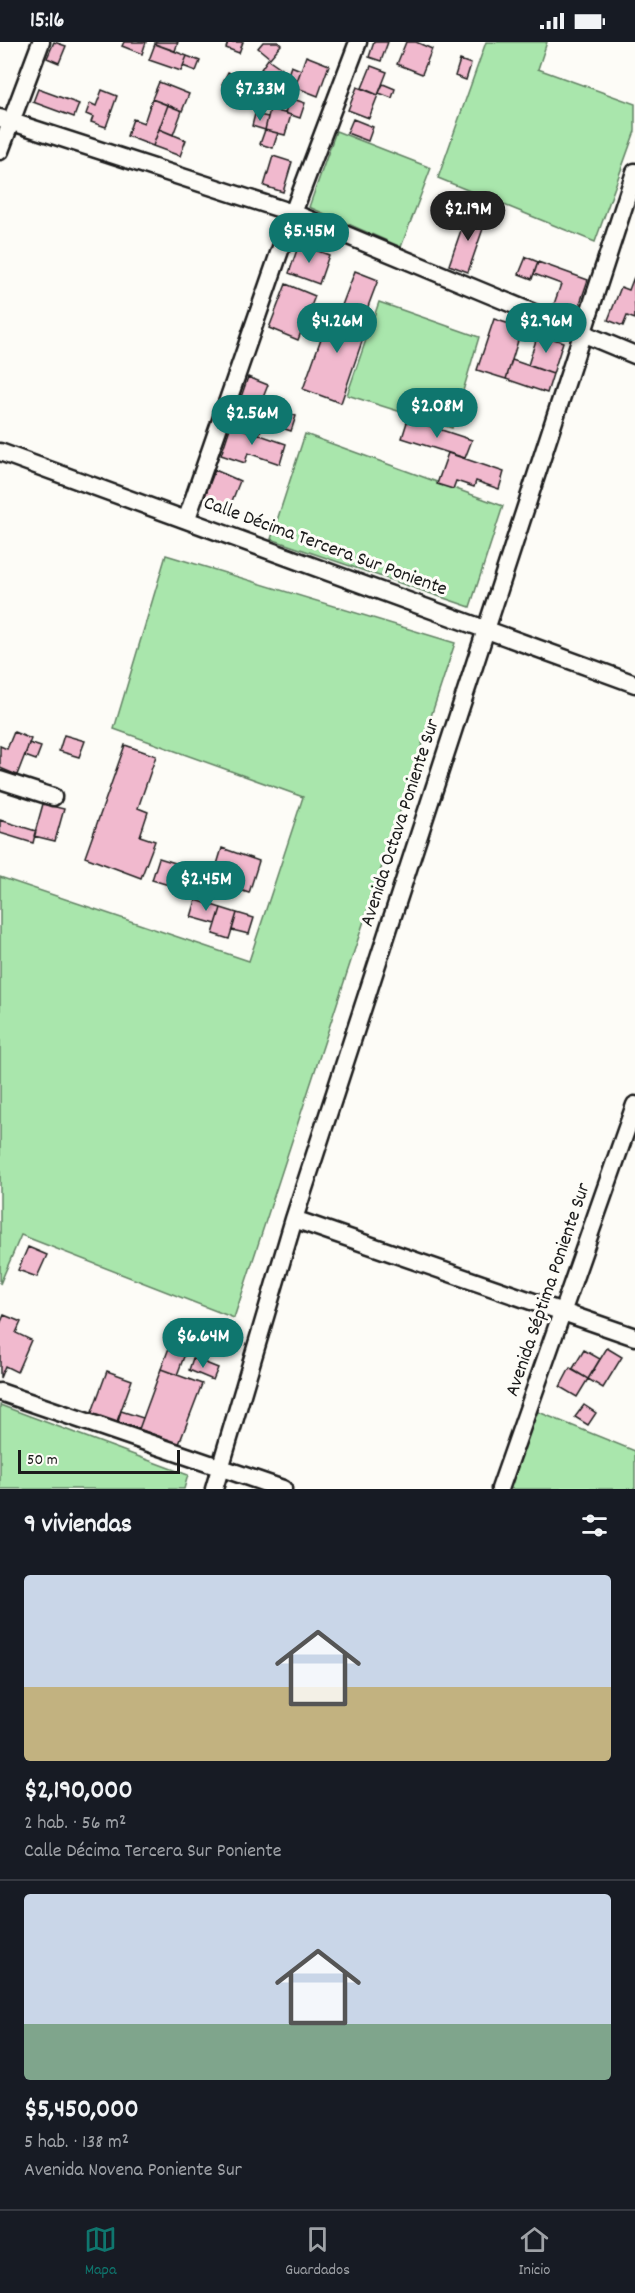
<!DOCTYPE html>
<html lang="es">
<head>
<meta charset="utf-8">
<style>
  body { margin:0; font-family:Dekko,sans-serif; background:#20242c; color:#f1f3f6; height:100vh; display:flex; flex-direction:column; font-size:22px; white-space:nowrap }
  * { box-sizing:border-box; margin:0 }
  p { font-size:20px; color:#9ea1a6 }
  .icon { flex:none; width:33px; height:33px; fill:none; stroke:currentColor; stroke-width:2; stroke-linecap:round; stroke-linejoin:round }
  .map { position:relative; height:1447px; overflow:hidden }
  .details { display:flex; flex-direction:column; background:#171b24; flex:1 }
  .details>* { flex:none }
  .scale { position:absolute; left:18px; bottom:15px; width:162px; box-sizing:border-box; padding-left:6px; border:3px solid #1c1c1c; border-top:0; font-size:16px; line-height:21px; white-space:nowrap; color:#1c1c1c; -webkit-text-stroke:4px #fdfcf7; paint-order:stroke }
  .price { position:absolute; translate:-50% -51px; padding:0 14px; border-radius:21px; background:#0f766e; color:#fff; font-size:20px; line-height:39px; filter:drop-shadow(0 2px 3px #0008) }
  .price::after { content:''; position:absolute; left:50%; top:36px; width:18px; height:14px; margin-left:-9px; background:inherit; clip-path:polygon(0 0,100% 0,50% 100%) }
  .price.active { background:#222; color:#fff }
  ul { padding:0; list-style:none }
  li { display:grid; align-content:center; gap:12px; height:318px; padding:0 24px }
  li+li { border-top:2px solid #363941 }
  li span { display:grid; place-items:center; height:186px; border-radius:6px; color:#555 }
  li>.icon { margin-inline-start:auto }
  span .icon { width:108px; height:108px; fill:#fffc; stroke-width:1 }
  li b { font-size:26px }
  h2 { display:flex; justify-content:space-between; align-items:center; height:72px; padding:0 24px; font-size:26px }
  .status { display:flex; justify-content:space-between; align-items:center; height:42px; padding:0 30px; background:#171b24; direction:ltr }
  .status svg { height:16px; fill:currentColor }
  .dock { display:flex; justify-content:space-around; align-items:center; height:84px; border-top:2px solid #363941; background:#171b24; font-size:16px; color:#9ea1a6 }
  .dock a { display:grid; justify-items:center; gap:3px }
  .dock .active { color:#0f766e }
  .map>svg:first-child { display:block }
</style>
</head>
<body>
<div class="status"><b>15:16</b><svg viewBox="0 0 49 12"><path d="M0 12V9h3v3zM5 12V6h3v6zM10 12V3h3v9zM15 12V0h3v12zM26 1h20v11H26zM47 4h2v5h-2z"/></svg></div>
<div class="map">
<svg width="635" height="1447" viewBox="0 0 635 1447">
  <rect width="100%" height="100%" fill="#fdfcf7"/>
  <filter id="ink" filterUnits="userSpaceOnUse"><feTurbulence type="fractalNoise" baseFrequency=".0167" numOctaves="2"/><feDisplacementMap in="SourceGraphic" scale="12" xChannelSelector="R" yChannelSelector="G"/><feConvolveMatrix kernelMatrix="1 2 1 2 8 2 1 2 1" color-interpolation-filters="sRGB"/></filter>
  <g filter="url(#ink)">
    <path fill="#a9e6ac" stroke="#628164" stroke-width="1.5" d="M486 0H547L538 27 635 62V89L595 200 438 136Z
      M336 89 431 126 401 205 309 165Z
      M379 260 479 295 452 386 347 353Z
      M305 392 503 464 470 565 271 497Z
      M166 513 455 601 234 1276 21 1193 0 1242V835L249 919 303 755 114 687Z
      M0 1363 188 1433 184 1447H0Z
      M536 1369 635 1409V1447H506Z"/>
    <path fill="#f1b9ce" stroke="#1c1c1c" stroke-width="1.5" d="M54 0 66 4 59 21 47 16Z
      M124 0H146L142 12 122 4Z
      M155 0H178L175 9 155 2Z
      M228 0H243L239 11 226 6Z
      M263 0H278L281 3 270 16 258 6Z
      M374 0H388L381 19 369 15Z
      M406 0H416L432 7 422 32 397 22Z
      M155 2 187 14 181 29 149 18Z
      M187 14 200 19 196 29 183 24Z
      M306 14 329 23 318 54 295 45Z
      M268 17 281 26 275 36 261 27Z
      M460 18 471 22 466 38 455 34Z
      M291 24 301 28 295 45 285 41Z
      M371 24 387 30 378 53 362 46Z
      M228 30 250 43 242 54 222 42Z
      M258 30 270 38 254 62 242 54Z
      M159 40 189 52 182 69 152 57Z
      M383 42 395 47 392 56 379 51Z
      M357 45 378 53 369 76 348 68Z
      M38 47 79 62 74 75 33 60Z
      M102 48 117 54 106 85 91 80 93 75 86 72 90 61 96 64Z
      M261 51 276 57 273 67 255 61Z
      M290 56 305 61 300 76 285 71Z
      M152 57 168 63 153 104 127 94 133 77 144 81Z
      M168 63 182 69 173 93 159 87Z
      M270 67 291 73 285 93 265 88Z
      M255 72 268 75 265 88 252 84Z
      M353 77 373 85 368 99 347 91Z
      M159 87 186 98 180 114 153 104Z
      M265 88 278 91 273 106 260 102Z
      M273 114 292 120 283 150 264 144Z
      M452 163 463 168 458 182 447 177Z
      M467 171 486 178 468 230 449 223Z
      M299 202 329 213 319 242 289 231Z
      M526 215 538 220 532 237 519 232Z
      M538 220 588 238 577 270 554 262 561 242 534 232Z
      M355 229 378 238 364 275 341 266Z
      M634 235 635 277 627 274 623 284 608 278 621 245 629 248Z
      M286 242 315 254 298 298 269 286Z
      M333 263 370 276 341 361 303 347Z
      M494 277 522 286 506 337 477 328Z
      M538 292 563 300 553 332 528 323Z
      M512 318 553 332 547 351 506 337Z
      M248 335 268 343 260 363 241 355Z
      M241 355 296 374 291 389 264 380 259 393 231 383Z
      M408 377 472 398 465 416 402 396Z
      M231 383 286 402 280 422 248 411 245 421 221 413Z
      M448 411 504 430 499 447 476 439 474 445 456 439 453 447 437 442Z
      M215 428 240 439 230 464 205 454Z
      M14 690 31 697 17 733 0 726V704L7 707Z
      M64 693 85 699 79 715 59 709Z
      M29 701 41 705 36 718 25 714Z
      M125 703 156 714 138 766 148 770 140 794 155 799 141 836 85 815Z
      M43 762 64 767 55 799 34 794Z
      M0 778 36 789 33 801 0 791Z
      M222 806 259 819 249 851 212 839Z
      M159 816 195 827 189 849 152 838Z
      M196 858 221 866 216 882 191 875Z
      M221 866 237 871 229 897 213 892Z
      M237 871 254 876 249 892 232 888Z
      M28 1205 47 1213 37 1235 18 1228Z
      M4 1273 21 1280 16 1291 31 1298 17 1330 5 1324 0 1336V1282Z
      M172 1298 188 1304 177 1333 161 1327Z
      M607 1306 622 1315 603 1346 588 1337Z
      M584 1308 600 1317 588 1337 572 1328Z
      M193 1316 218 1326 213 1338 189 1328Z
      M570 1326 588 1337 577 1355 560 1345Z
      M161 1327 202 1342 179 1402 139 1387Z
      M107 1329 132 1338 116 1382 91 1373Z
      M584 1363 596 1371 588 1383 575 1375Z
      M121 1369 143 1376 139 1387 118 1380Z"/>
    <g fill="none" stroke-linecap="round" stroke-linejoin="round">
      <defs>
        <path id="minor" d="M0 76 293 171 635 313
          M0 109 41 0
          M0 410 635 642
          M187 476 293 171 358 0
          M0 738 53 755
          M294 1177 635 1295
          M0 1350 283 1447
          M214 1447 294 1177 635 130
          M500 1447 635 1063"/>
      </defs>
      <use href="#minor" stroke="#1c1c1c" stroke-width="21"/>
      <use href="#minor" stroke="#fdfcf7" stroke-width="16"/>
    </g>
  </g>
  <g text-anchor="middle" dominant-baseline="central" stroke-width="6" stroke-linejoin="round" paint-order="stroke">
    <g font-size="20" fill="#1c1c1c" stroke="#fdfcf7">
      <text transform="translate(325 505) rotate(20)">Calle Décima Tercera Sur Poniente</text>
      <text transform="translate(401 781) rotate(-72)">Avenida Octava Poniente Sur</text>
      <text transform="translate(549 1248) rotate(-71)">Avenida Séptima Poniente Sur</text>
    </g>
  </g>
</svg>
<div class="scale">50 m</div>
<b class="price" style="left:260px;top:80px">$7.33M</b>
<b class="price active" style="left:468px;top:200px">$2.19M</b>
<b class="price" style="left:309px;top:222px">$5.45M</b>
<b class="price" style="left:337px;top:312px">$4.26M</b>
<b class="price" style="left:546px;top:312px">$2.96M</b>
<b class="price" style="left:437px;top:397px">$2.08M</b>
<b class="price" style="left:252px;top:404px">$2.56M</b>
<b class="price" style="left:206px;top:870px">$2.45M</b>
<b class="price" style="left:203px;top:1327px">$6.64M</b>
</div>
<section class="details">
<h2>9 viviendas<svg class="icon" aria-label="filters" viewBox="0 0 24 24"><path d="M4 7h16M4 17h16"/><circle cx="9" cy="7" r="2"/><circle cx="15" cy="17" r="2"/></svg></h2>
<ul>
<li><span style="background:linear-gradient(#c9d6e8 60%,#c2b280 0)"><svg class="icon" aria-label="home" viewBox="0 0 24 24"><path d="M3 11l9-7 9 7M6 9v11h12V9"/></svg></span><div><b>$2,190,000</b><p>2 hab. · 56 m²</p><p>Calle Décima Tercera Sur Poniente</p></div></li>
<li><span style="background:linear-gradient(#c9d6e8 70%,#7fa58c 0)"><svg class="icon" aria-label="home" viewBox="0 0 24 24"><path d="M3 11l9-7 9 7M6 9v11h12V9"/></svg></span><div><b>$5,450,000</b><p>5 hab. · 138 m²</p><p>Avenida Novena Poniente Sur</p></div></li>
</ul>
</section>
<nav class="dock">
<a class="active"><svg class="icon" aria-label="map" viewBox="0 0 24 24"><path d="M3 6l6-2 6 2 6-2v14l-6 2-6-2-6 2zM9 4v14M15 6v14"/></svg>Mapa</a>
<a><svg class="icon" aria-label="saved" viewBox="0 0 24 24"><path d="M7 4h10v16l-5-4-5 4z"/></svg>Guardados</a>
<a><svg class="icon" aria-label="home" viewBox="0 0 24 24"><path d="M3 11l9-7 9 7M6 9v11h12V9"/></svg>Inicio</a>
</nav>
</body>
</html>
